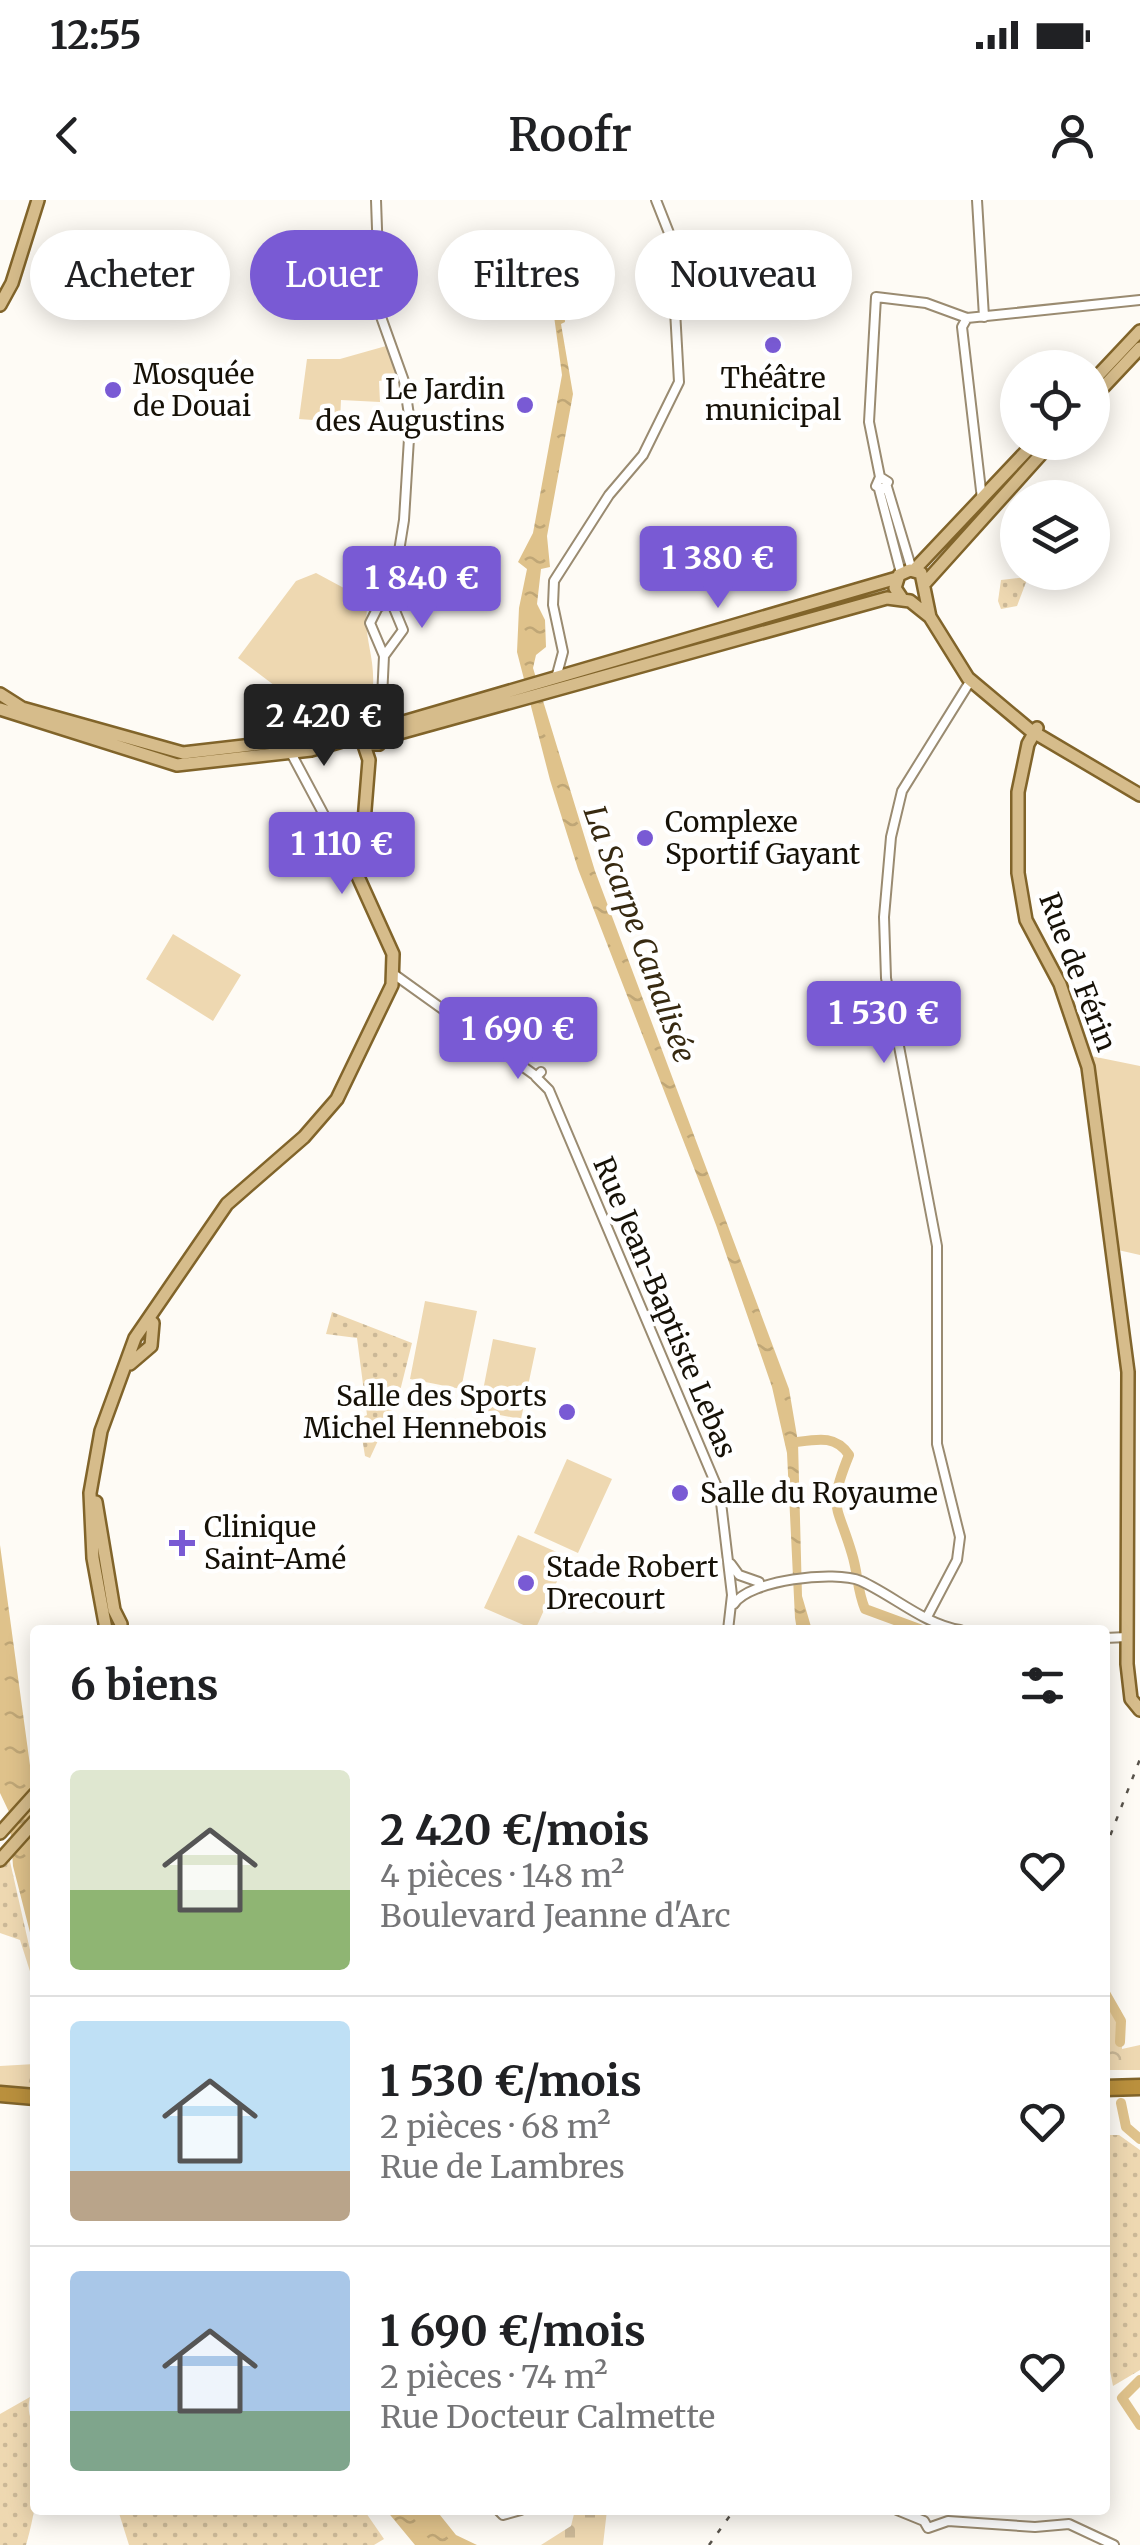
<!DOCTYPE html>
<html lang="fr">
<head>
<meta charset="utf-8">
<style>
  body { margin:0; font-family:Merriweather,serif; background:#f2f2f2; color:#202124; height:100vh; display:flex; flex-direction:column; font-size:38px; white-space:nowrap }
  * { box-sizing:border-box; margin:0 }
  p { font-size:32px; color:#757577 }
  .icon { flex:none; width:55px; height:55px; fill:none; stroke:currentColor; stroke-width:2; stroke-linecap:round; stroke-linejoin:round }
  .map { position:relative; flex:1; overflow:hidden }
  .panel { position:absolute; left:30px; top:1425px; width:1080px; height:890px; display:flex; flex-direction:column; background:#fff; border-radius:10px; box-shadow:0 5px 25px #0003 }
  .panel>* { flex:none }
  .top-card { position:absolute; left:30px; top:30px; width:1080px; height:90px; display:flex; gap:20px }
  .fabs { position:absolute; left:1000px; top:150px; display:grid; gap:20px }
  .fabs a { display:grid; place-items:center; width:110px; height:110px; border-radius:50%; background:#fff; box-shadow:0 5px 25px #0003; font-size:50px }
  .price { position:absolute; translate:-50% -85px; padding:0 22px; border-radius:10px; background:#795ad4; color:#fff; font-size:32px; line-height:65px; filter:drop-shadow(0 2px 5px #0008) }
  .price::after { content:''; position:absolute; left:50%; top:60px; width:30px; height:22px; margin-left:-15px; background:inherit; clip-path:polygon(0 0,100% 0,50% 100%) }
  .price.active { background:#222; color:#fff }
  ul { padding:0; list-style:none }
  li { display:flex; align-items:center; gap:30px; height:250px; padding:0 40px }
  li+li { border-top:2px solid #e0e0e0 }
  li span { display:grid; place-items:center; flex:none; width:280px; height:200px; border-radius:10px; color:#555 }
  li>.icon { margin-inline-start:auto }
  span .icon { width:120px; height:120px; fill:#fffc; stroke-width:1 }
  li b { font-size:42px }
  h2 { display:flex; justify-content:space-between; align-items:center; height:120px; padding:0 40px; font-size:42px }
  .chip { padding:0 35px; border-radius:45px; background:#fff; box-shadow:0 5px 25px #0003; font-size:35px; line-height:90px }
  .chip.active { background:#795ad4; color:#fff }
  .status { display:flex; justify-content:space-between; align-items:center; height:70px; padding:0 50px; background:#fff; direction:ltr }
  .status svg { height:28px; fill:currentColor }
  header { display:flex; justify-content:space-between; align-items:center; height:130px; padding:0 40px; background:#fff; font-size:45px; font-weight:600 }
  .map>svg:first-child { display:block }
</style>
</head>
<body>
<div class="status"><b>12:55</b><svg viewBox="0 0 49 12"><path d="M0 12V9h3v3zM5 12V6h3v6zM10 12V3h3v9zM15 12V0h3v12zM26 1h20v11H26zM47 4h2v5h-2z"/></svg></div>
<header><svg class="icon" aria-label="back" viewBox="0 0 24 24"><path d="M15 5l-7 7 7 7"/></svg>Roofr<svg class="icon" aria-label="person" viewBox="0 0 24 24"><circle cx="12" cy="8" r="4"/><path d="M4 21q1-7 8-7t8 7"/></svg></header>
<div class="map">
<svg width="1140" height="2345" viewBox="0 0 1140 2345">
  <defs>
    <pattern id="grass-dots" width="8" height="8" patternUnits="userSpaceOnUse" patternTransform="scale(2.5)"><rect width="8" height="8" fill="#eed8b1"/><path d="M2 2h.1M6 6h.1" fill="none" stroke="#cbb897" stroke-width="1.8" stroke-linecap="round"/></pattern>
    <pattern id="forest-crowns" width="20" height="18" patternUnits="userSpaceOnUse" patternTransform="scale(2.5)"><rect width="20" height="18" fill="#eed8b1"/><path d="M2 6a3 3 0 1 1 6 0M12 15a3 3 0 1 1 6 0" fill="none" stroke="#cbb897"/></pattern>
    <pattern id="cemetery-stones" width="16" height="16" patternUnits="userSpaceOnUse" patternTransform="scale(2.5)"><rect width="16" height="16" fill="#eed8b1"/><path d="M2 7V4a2 2 0 0 1 4 0v3zM10 15v-3a2 2 0 0 1 4 0v3z" fill="#cbb897"/></pattern>
    <pattern id="water-ripples" width="26" height="14" patternUnits="userSpaceOnUse" patternTransform="scale(2.5)"><rect width="26" height="14" fill="#dfc28b"/><path d="M2 4q2-2 4 0t4 0M15 11q2-2 4 0t4 0" fill="none" stroke="#bfa676"/></pattern>
  </defs>
  <rect width="100%" height="100%" fill="#fefbf5"/>
  <path fill="url(#grass-dots)" d="M1028 377 1017 406 1001 409 998 401 1001 380Z
    M332 1112 412 1143 399 1195 370 1258 365 1256 359 1219 367 1215 357 1138 326 1134Z
    M9 1657 35 1772V1787L20 1740 0 1733V1668Z
    M1105 1935H1119L1140 1950V2170L1113 2186 1105 2145Z
    M30 2197C26 2213 32 2219 35 2235 41 2271 36 2312 26 2345H0V2214Z
    M118 2310H364L384 2339 374 2345H129Z"/>
  <path fill="url(#forest-crowns)" d="M1105 1789 1121 1811 1122 1849 1140 1845V1870H1105Z
    M35 1864V1889L0 1886V1866Z"/>
  <path fill="url(#cemetery-stones)" d="M575 2310H607L603 2345H541L571 2326Z"/>
  <path fill="#eed8b1" d="M386 146 397 178 379 181 380 202 341 200 340 222 299 219 307 159H340Z
    M316 373 368 401C362 438 375 452 373 487L291 498 238 458 296 381Z
    M173 734 241 775 213 821 146 779Z
    M1091 856 1140 866V1055L1118 1050Z
    M425 1101 477 1111 461 1189 410 1179Z
    M493 1139 536 1148 521 1219 479 1211Z
    M567 1259 612 1279 578 1353 534 1333Z
    M518 1335 568 1357 535 1430 484 1408Z"/>
  <path fill="url(#water-ripples)" d="M560 55 565 122 561 124 573 194 547 336 550 367 541 369 537 404 545 420 546 447 536 455 533 468 595 671 789 1189 798 1242 802 1396 812 1430H797L795 1418 787 1253 772 1187 716 1025 578 669 550 580 517 452 519 408 527 369 518 362 533 333 562 175 546 57Z
    M0 1345 35 1602V1752L13 1666 9 1612 0 1593Z
    M386 2310H436L456 2335 477 2345H415Z"/>
  <g fill="none" stroke-linecap="round" stroke-linejoin="round">
    <path stroke="#dfc28b" stroke-width="10" d="M790 1243C814 1240 835 1233 849 1255 827 1309 837 1303 852 1354 858 1373 857 1390 865 1409L922 1430
      M1105 1793 1121 1821 1120 1842
      M1121 1903 1126 1927 1140 1939
      M1140 2180 1122 2198 1140 2225"/>
    <defs>
      <path id="minor" d="M376 0 380 114 404 181 410 222 404 320 391 401 403 430 384 456
        M977 0 984 117
        M967 118 962 127 982 299
        M967 118 1140 100
        M880 277 876 286 884 289 888 282 880 277 869 222 876 97 926 103 967 118
        M887 287 912 370
        M879 289 901 373
        M556 478 563 452 553 405 554 381 609 295 643 255 679 182 671 38 656 0
        M381 519 384 456 370 423 378 407 391 401
        M291 553 347 658 356 664
        M395 775 536 876
        M541 872 536 877 549 890 720 1294 732 1395 728 1430
        M731 1364 739 1375 759 1382
        M734 1404C749 1380 835 1370 861 1381 894 1396 924 1424 960 1430
        M927 1417 957 1360 960 1337 937 1244V1046L886 778 884 717 891 637 902 591 971 480
        M1105 1438 1127 1437
        M498 2310 503 2315 521 2310
        M897 2310 924 2321 928 2328 948 2321 1035 2327 1069 2324 1114 2345"/>
      <path id="major" d="M0 105 12 83 38 0
        M1092 182 1140 131
        M1092 199 1140 148
        M914 370 1035 242
        M926 382 1052 242
        M901 397 895 388 899 375 910 370 921 373 930 417 968 478 1030 530 1140 595
        M0 494 22 508 183 553 346 534 371 516 384 522 386 535 379 544H367L359 537V525
        M0 509 177 565 311 550 349 539
        M384 522 400 523 897 378
        M1037 528 1028 544 1018 592V673L1026 720 1060 784 1088 867 1128 1172 1127 1464 1131 1499 1140 1510
        M385 537 887 398 910 401 930 417
        M363 542 369 560 364 622
        M130 1164 151 1146 153 1123
        M96 1302 114 1410 121 1424
        M106 1429 93 1358 90 1293 101 1231 135 1138 227 1004 304 937 337 899 392 785 393 754 355 670 364 618
        M0 1633 35 1594
        M0 1660 35 1621"/>
      <path id="highway" d="M1105 1888 1140 1887
        M0 1894 35 1897"/>
    </defs>
    <use href="#minor" stroke="#9a8b71" stroke-width="12"/>
    <use href="#major" stroke="#81642a" stroke-width="16"/>
    <use href="#highway" stroke="#81642a" stroke-width="19"/>
    <use href="#minor" stroke="#fff" stroke-width="8"/>
    <use href="#major" stroke="#d6bc8b" stroke-width="11"/>
    <use href="#highway" stroke="#ba903d" stroke-width="14"/>
    <path stroke="#58534b" stroke-width="2.5" stroke-dasharray="5 10" stroke-linecap="butt" d="M1105 1649 1140 1559
      M709 2345 734 2310"/>
  </g>
  <g fill="#795ad4" stroke="#fff" stroke-width="4">
    <circle cx="773" cy="145" r="10"/>
    <circle cx="113" cy="190" r="10"/>
    <circle cx="525" cy="205" r="10"/>
    <circle cx="645" cy="638" r="10"/>
    <circle cx="567" cy="1212" r="10"/>
    <circle cx="680" cy="1293" r="10"/>
    <path d="M177 1328h10v10h10v10h-10v10h-10v-10h-10v-10h10z"/>
    <circle cx="526" cy="1383" r="10"/>
  </g>
  <g text-anchor="middle" dominant-baseline="central" stroke-width="9" stroke-linejoin="round" paint-order="stroke">
    <g font-size="28" fill="#161107" stroke="#fff" text-anchor="start">
      <text x="133" y="174">Mosquée<tspan x="133" dy="32">de Douai</tspan></text>
      <text x="773" y="178" text-anchor="middle">Théâtre<tspan x="773" dy="32">municipal</tspan></text>
      <text x="505" y="189" text-anchor="end">Le Jardin<tspan x="505" dy="32">des Augustins</tspan></text>
      <text x="665" y="622">Complexe<tspan x="665" dy="32">Sportif Gayant</tspan></text>
      <text x="547" y="1196" text-anchor="end">Salle des Sports<tspan x="547" dy="32">Michel Hennebois</tspan></text>
      <text x="700" y="1293">Salle du Royaume</text>
      <text x="204" y="1327">Clinique<tspan x="204" dy="32">Saint-Amé</tspan></text>
      <text x="546" y="1367">Stade Robert<tspan x="546" dy="32">Drecourt</tspan></text>
    </g>
    <g font-size="28" fill="#161107" stroke="#fff">
      <text transform="translate(1078 772) rotate(69)">Rue de Férin</text>
      <text transform="translate(665 1107) rotate(67)">Rue Jean-Baptiste Lebas</text>
    </g>
    <g font-size="30" font-style="italic" fill="#372a11" stroke="#fff">
      <text transform="translate(640 734) rotate(70)">La Scarpe Canalisée</text>
    </g>
  </g>
</svg>
<div class="fabs">
<a><svg class="icon" aria-label="locate" viewBox="0 0 24 24"><circle cx="12" cy="12" r="6"/><path d="M12 2v4M12 18v4M2 12h4M18 12h4"/></svg></a>
<a><svg class="icon" aria-label="layers" viewBox="0 0 24 24"><path d="M12 4l9 5-9 5-9-5zM3 14l9 5 9-5"/></svg></a>
</div>
<b class="price" style="left:718px;top:411px">1 380 €</b>
<b class="price" style="left:422px;top:431px">1 840 €</b>
<b class="price active" style="left:324px;top:569px">2 420 €</b>
<b class="price" style="left:342px;top:697px">1 110 €</b>
<b class="price" style="left:884px;top:866px">1 530 €</b>
<b class="price" style="left:518px;top:882px">1 690 €</b>
<div class="top-card">
<a class="chip">Acheter</a>
<a class="chip active">Louer</a>
<a class="chip">Filtres</a>
<a class="chip">Nouveau</a>
</div>
<section class="panel">
<h2>6 biens<svg class="icon" aria-label="filters" viewBox="0 0 24 24"><path d="M4 7h16M4 17h16"/><circle cx="9" cy="7" r="2"/><circle cx="15" cy="17" r="2"/></svg></h2>
<ul>
<li><span style="background:linear-gradient(#dfe7d0 60%,#8fb573 0)"><svg class="icon" aria-label="home" viewBox="0 0 24 24"><path d="M3 11l9-7 9 7M6 9v11h12V9"/></svg></span><div><b>2 420 €/mois</b><p>4 pièces · 148 m²</p><p>Boulevard Jeanne d'Arc</p></div><svg class="icon" aria-label="heart" viewBox="0 0 24 24"><path d="M12 20l-8-8c-3-5 5-10 8-4 3-6 11-1 8 4z"/></svg></li>
<li><span style="background:linear-gradient(#bfe0f5 75%,#b9a48a 0)"><svg class="icon" aria-label="home" viewBox="0 0 24 24"><path d="M3 11l9-7 9 7M6 9v11h12V9"/></svg></span><div><b>1 530 €/mois</b><p>2 pièces · 68 m²</p><p>Rue de Lambres</p></div><svg class="icon" aria-label="heart" viewBox="0 0 24 24"><path d="M12 20l-8-8c-3-5 5-10 8-4 3-6 11-1 8 4z"/></svg></li>
<li><span style="background:linear-gradient(#a9c7e8 70%,#7fa58c 0)"><svg class="icon" aria-label="home" viewBox="0 0 24 24"><path d="M3 11l9-7 9 7M6 9v11h12V9"/></svg></span><div><b>1 690 €/mois</b><p>2 pièces · 74 m²</p><p>Rue Docteur Calmette</p></div><svg class="icon" aria-label="heart" viewBox="0 0 24 24"><path d="M12 20l-8-8c-3-5 5-10 8-4 3-6 11-1 8 4z"/></svg></li>
</ul>
</section>
</div>
</body>
</html>
